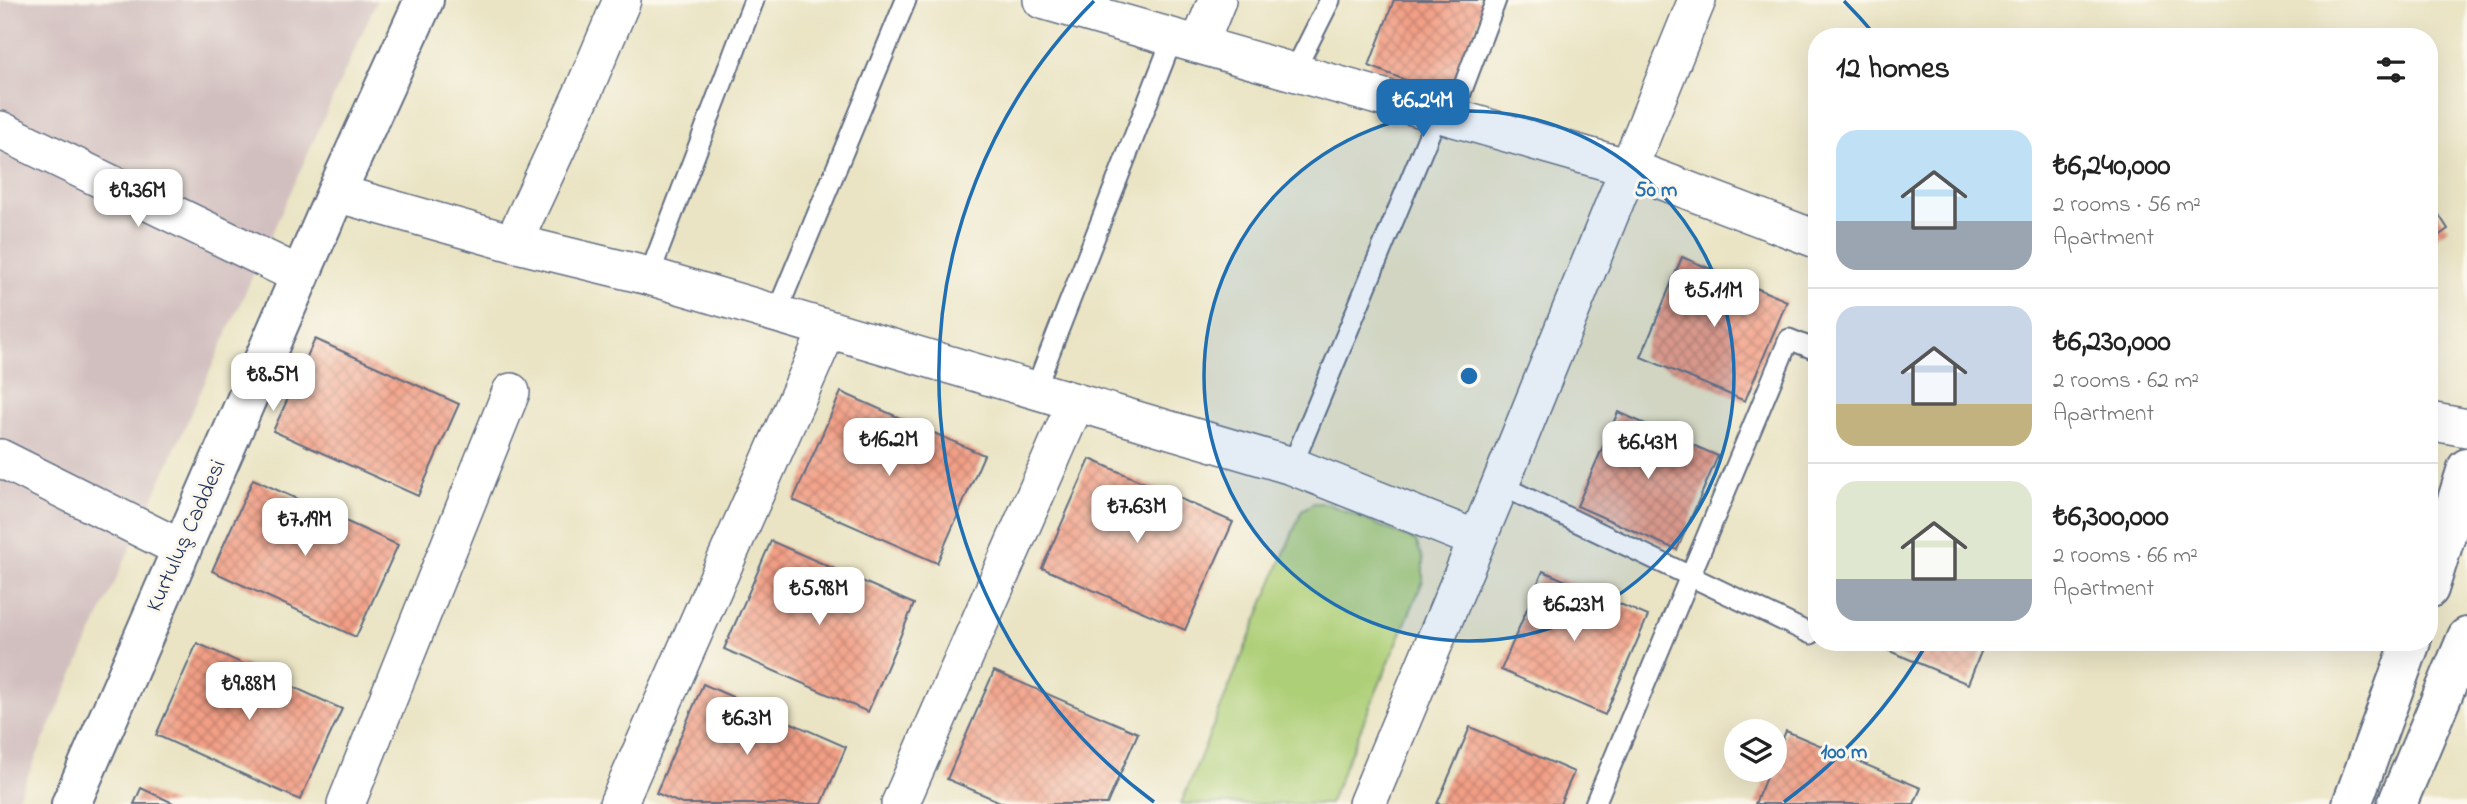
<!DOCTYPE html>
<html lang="en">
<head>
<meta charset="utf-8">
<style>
  body { margin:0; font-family:"Indie Flower",sans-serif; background:#f2f2f2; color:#222; height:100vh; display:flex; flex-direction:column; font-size:26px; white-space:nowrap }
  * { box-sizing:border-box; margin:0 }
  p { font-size:23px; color:#767676 }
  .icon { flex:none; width:38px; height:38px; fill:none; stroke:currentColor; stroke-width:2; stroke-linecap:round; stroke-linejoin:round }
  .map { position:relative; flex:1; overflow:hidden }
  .sheet { position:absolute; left:1808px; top:28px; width:630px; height:623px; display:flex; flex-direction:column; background:#fff; border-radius:28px; box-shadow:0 7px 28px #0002 }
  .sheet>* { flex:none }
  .buttons { position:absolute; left:1724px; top:719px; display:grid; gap:14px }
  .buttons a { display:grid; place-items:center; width:63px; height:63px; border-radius:50%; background:#fff; box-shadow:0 7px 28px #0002; font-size:35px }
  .price { position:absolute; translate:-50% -60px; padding:0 16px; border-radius:14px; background:#fff; color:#222; font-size:23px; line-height:46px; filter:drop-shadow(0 2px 4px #0008) }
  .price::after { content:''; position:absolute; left:50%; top:42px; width:21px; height:16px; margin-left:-10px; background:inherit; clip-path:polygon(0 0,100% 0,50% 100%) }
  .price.current { background:#1f6fb2; color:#fff }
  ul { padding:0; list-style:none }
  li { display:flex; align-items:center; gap:21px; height:175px; padding:0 28px }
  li+li { border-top:2px solid #e0e0e0 }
  li span { display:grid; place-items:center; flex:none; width:196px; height:140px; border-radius:21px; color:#555 }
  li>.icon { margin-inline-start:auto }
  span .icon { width:84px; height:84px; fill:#fffc; stroke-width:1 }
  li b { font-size:30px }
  h2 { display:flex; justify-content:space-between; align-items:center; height:84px; padding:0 28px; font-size:30px }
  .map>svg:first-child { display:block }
</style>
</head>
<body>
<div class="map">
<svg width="2467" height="804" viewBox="0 0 2467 804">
  <defs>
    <pattern id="building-cross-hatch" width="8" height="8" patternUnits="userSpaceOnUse" patternTransform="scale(1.75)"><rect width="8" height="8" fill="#f39f85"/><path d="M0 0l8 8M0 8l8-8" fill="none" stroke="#c48270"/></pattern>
  </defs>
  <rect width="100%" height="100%" fill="#fbf7ec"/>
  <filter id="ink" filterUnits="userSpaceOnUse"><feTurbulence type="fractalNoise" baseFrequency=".0143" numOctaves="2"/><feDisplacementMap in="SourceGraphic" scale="14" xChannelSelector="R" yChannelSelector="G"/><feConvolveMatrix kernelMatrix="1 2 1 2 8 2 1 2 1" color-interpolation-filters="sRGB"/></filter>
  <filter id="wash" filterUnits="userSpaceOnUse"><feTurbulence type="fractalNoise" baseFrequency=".00686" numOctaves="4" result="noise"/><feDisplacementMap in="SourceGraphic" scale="28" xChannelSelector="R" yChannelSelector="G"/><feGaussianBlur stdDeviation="1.57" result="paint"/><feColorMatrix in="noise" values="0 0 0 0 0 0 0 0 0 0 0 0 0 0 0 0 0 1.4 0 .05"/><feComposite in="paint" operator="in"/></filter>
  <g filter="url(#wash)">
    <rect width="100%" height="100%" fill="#eae4c4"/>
    <path fill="#d1bfbf" d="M0 0H377L15 804H0Z"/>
    <path fill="#adcf77" stroke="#647f6a" stroke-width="2" d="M1314 503H1326L1416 541 1423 560V581L1329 804H1181L1302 510Z"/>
    <g id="blocks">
      <path fill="url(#building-cross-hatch)" d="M1394 0H1486L1449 97 1369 66Z
        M2429 199 2448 229 2429 242Z
        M1682 257 1787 301 1745 401 1641 357Z
        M315 339 459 404 418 496 273 431Z
        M841 392 984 455 937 563 793 500Z
        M1618 412 1718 456 1677 550 1577 506Z
        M1090 459 1233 522 1185 630 1042 568Z
        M253 479 398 545 356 637 212 571Z
        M771 541 914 604 868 712 724 649Z
        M1543 571 1648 616 1605 715 1501 670Z
        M1868 642H1985L1968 684Z
        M197 643 342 709 300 800 156 735Z
        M994 671 1138 733 1107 804H1005L947 779Z
        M703 684 846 747 822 804H682L656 793Z
        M1470 727 1574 772 1560 804H1437Z
        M1786 731 1921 788 1914 804H1755L1769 770H1774V758Z
        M141 788 175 804H134Z"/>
    </g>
  </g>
  <g filter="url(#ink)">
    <use href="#blocks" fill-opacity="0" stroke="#636e82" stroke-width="2"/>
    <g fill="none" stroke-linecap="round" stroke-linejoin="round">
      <defs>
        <path id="lane" d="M1294 72 1330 0
          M1452 117 1496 0
          M649 276 754 0
          M776 314 906 0
          M1035 390 1173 37
          M1292 466 1438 113
          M1500 485 1811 634
          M1595 804 1789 339 1816 350"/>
        <path id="street" d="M1042 0 1629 168 1816 239
          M1199 45 1217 0
          M0 130 301 276
          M336 193 513 243 649 276 1292 466 1476 539
          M513 243 583 92 622 0
          M2429 421 2467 428
          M0 458 182 549
          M346 804 511 392
          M618 804 828 329
          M900 804 1076 402
          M1367 804 1500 485 1697 0"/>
        <path id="secondary" d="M2429 589 2467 468
          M71 804 336 193 424 0
          M2352 804 2411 642
          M2397 804 2467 637"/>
      </defs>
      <use href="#lane" stroke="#636e82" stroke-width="23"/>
      <use href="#street" stroke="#636e82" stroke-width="40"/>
      <use href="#secondary" stroke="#636e82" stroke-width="42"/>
      <use href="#lane" stroke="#fff" stroke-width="19"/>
      <use href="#street" stroke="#fff" stroke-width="37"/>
      <use href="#secondary" stroke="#fff" stroke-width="38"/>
    </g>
  </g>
  <circle cx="1469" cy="376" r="265" fill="#1f6fb2" fill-opacity=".12"/>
  <g fill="none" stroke="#1f6fb2" stroke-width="3.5">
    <circle cx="1469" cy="376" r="265"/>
    <path d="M1926 645A530 530 0 0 1 1784 802M1154 802A530 530 0 0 1 1094 1M1844 1A530 530 0 0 1 1875 35"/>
  </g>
  <g text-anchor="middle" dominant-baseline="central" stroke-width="6" stroke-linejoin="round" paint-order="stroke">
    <g font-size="23" fill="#1b2f5e" stroke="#fbf7ec">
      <text transform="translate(187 536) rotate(-66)">Kurtuluş Caddesi</text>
    </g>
  </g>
  <circle cx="1469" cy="376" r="10" fill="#1f6fb2" stroke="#fbf7ec" stroke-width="3.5"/>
  <g font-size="21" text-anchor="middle" font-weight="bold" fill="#1f6fb2" stroke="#fbf7ec" stroke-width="6" stroke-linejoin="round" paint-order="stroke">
    <text x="1656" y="196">50 m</text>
    <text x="1844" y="758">100 m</text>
  </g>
</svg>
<div class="buttons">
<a><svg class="icon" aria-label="layers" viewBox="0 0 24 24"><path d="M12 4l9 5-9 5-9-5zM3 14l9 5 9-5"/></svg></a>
</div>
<b class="price current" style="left:1423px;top:139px">₺6.24M</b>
<b class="price" style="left:138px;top:229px">₺9.36M</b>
<b class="price" style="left:1714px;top:329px">₺5.11M</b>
<b class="price" style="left:273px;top:413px">₺8.5M</b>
<b class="price" style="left:889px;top:478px">₺16.2M</b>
<b class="price" style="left:1648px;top:481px">₺6.43M</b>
<b class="price" style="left:1137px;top:545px">₺7.63M</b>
<b class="price" style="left:305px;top:558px">₺7.19M</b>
<b class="price" style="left:819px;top:627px">₺5.98M</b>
<b class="price" style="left:1574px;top:643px">₺6.23M</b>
<b class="price" style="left:249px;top:722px">₺9.88M</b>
<b class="price" style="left:747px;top:757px">₺6.3M</b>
<section class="sheet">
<h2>12 homes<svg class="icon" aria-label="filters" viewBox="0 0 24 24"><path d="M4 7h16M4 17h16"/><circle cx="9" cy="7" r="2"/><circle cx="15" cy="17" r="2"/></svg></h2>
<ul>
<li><span style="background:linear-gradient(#bfe0f5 65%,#9aa5b1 0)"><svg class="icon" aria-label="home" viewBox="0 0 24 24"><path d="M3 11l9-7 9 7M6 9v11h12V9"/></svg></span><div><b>₺6,240,000</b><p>2 rooms · 56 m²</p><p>Apartment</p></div></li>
<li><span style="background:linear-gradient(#c9d6e8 70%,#c2b280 0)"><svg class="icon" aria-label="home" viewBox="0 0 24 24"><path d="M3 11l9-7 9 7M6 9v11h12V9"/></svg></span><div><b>₺6,230,000</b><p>2 rooms · 62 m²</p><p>Apartment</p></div></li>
<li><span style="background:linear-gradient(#dfe7d0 70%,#9aa5b1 0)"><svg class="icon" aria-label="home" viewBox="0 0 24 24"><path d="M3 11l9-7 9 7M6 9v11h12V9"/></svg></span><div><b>₺6,300,000</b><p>2 rooms · 66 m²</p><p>Apartment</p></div></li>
</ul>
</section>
</div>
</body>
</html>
